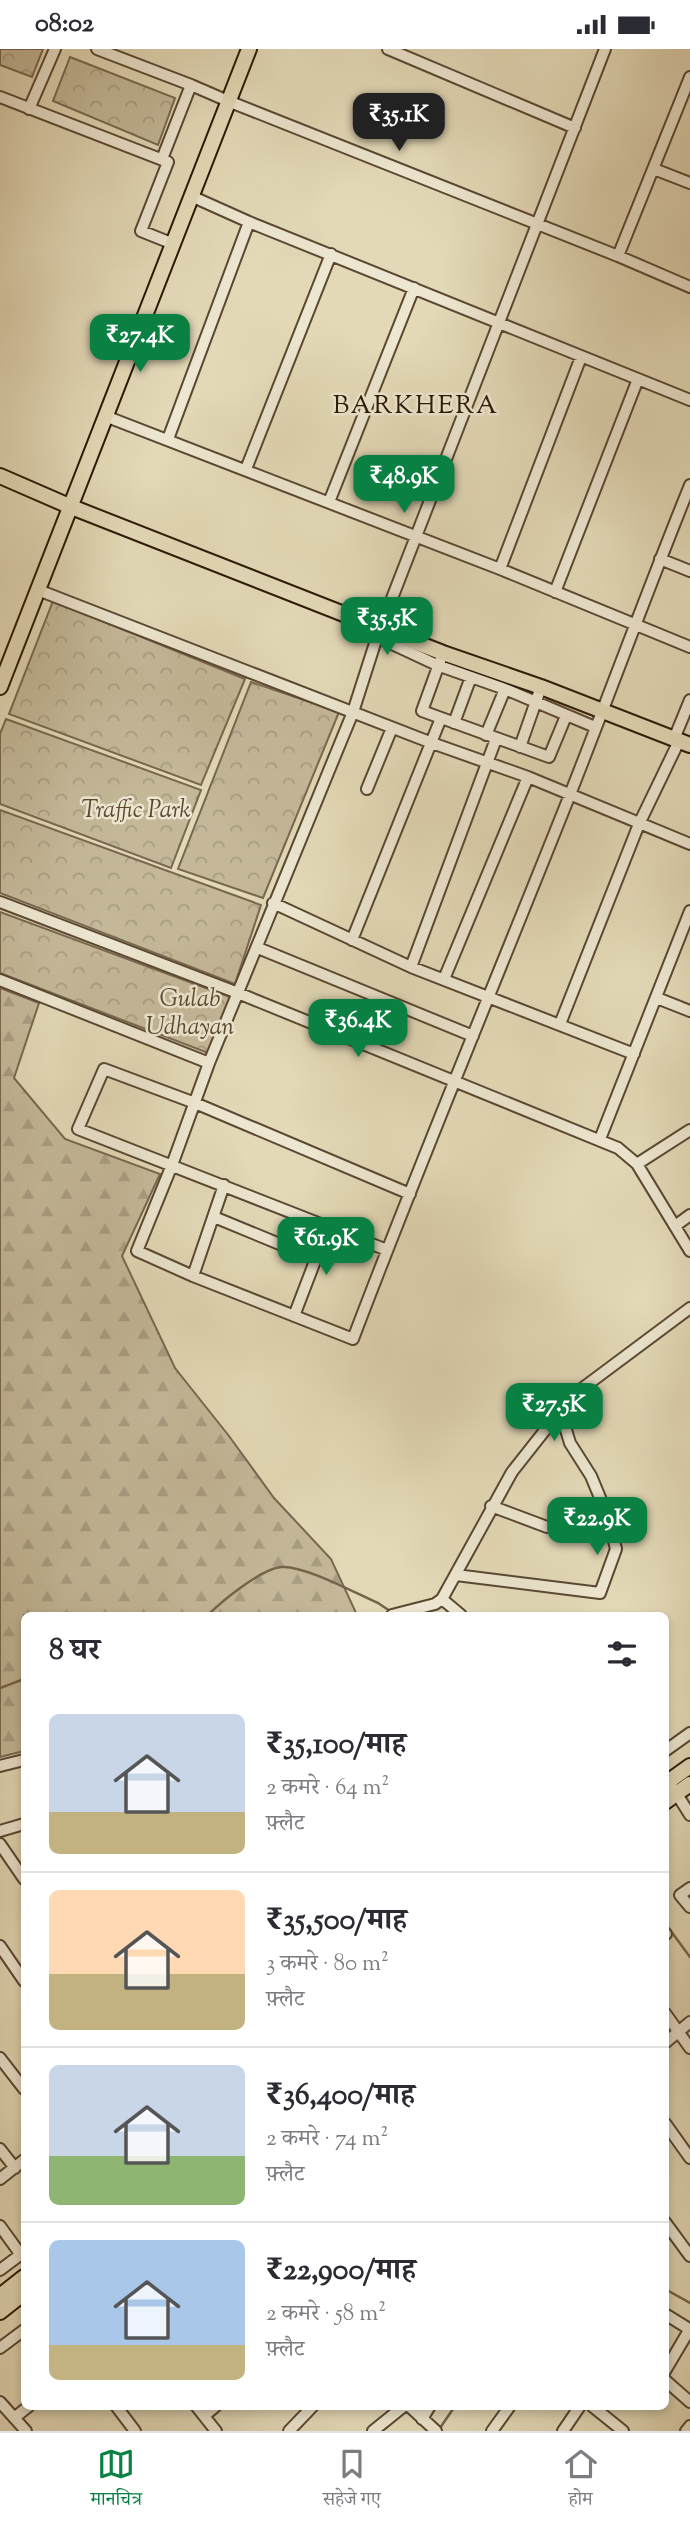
<!DOCTYPE html>
<html lang="hi">
<head>
<meta charset="utf-8">
<style>
  body { margin:0; font-family:"Sorts Mill Goudy","Noto Serif Devanagari",serif; background:#f2f2f3; color:#2b2b33; height:100vh; display:flex; flex-direction:column; font-size:26px; white-space:nowrap }
  * { box-sizing:border-box; margin:0 }
  p { font-size:23px; color:#7c7c81 }
  .icon { flex:none; width:38px; height:38px; fill:none; stroke:currentColor; stroke-width:2; stroke-linecap:round; stroke-linejoin:round }
  .map { position:relative; flex:1; overflow:hidden }
  .details { position:absolute; left:21px; top:1563px; width:648px; height:798px; display:flex; flex-direction:column; background:#fff; border-radius:10px; box-shadow:0 4px 10px #0003 }
  .details>* { flex:none }
  .price { position:absolute; translate:-50% -60px; padding:0 16px; border-radius:14px; background:#0b8043; color:#fff; font-size:23px; line-height:46px; filter:drop-shadow(0 2px 4px #0008) }
  .price::after { content:''; position:absolute; left:50%; top:42px; width:21px; height:16px; margin-left:-10px; background:inherit; clip-path:polygon(0 0,100% 0,50% 100%) }
  .price.active { background:#222; color:#fff }
  ul { padding:0; list-style:none }
  li { display:flex; align-items:center; gap:21px; height:175px; padding:0 28px }
  li+li { border-top:2px solid #e1e1e2 }
  li span { display:grid; place-items:center; flex:none; width:196px; height:140px; border-radius:10px; color:#555 }
  li>.icon { margin-inline-start:auto }
  span .icon { width:84px; height:84px; fill:#fffc; stroke-width:1 }
  li b { font-size:30px }
  h2 { display:flex; justify-content:space-between; align-items:center; height:84px; padding:0 28px; font-size:30px }
  .status { display:flex; justify-content:space-between; align-items:center; height:49px; padding:0 35px; background:#fff; direction:ltr }
  .status svg { height:19px; fill:currentColor }
  .menu { display:flex; justify-content:space-around; align-items:center; height:98px; border-top:2px solid #e1e1e2; background:#fff; font-size:19px; color:#7c7c81 }
  .menu a { display:grid; justify-items:center; gap:4px }
  .menu .active { color:#0b8043 }
  .map>svg:first-child { display:block }
</style>
</head>
<body>
<div class="status"><b>08:02</b><svg viewBox="0 0 49 12"><path d="M0 12V9h3v3zM5 12V6h3v6zM10 12V3h3v9zM15 12V0h3v12zM26 1h20v11H26zM47 4h2v5h-2z"/></svg></div>
<div class="map">
<svg width="690" height="2382" viewBox="0 0 690 2382">
  <defs>
    <pattern id="forest-firs" width="22" height="20" patternUnits="userSpaceOnUse" patternTransform="scale(1.75)"><rect width="22" height="20" fill="#c4b899"/><path d="M5 1l3.5 6h-7zM16 11l3.5 6h-7z" fill="#a99d82"/></pattern>
    <pattern id="park-crowns" width="20" height="18" patternUnits="userSpaceOnUse" patternTransform="scale(1.75)"><rect width="20" height="18" fill="#c4b899"/><path d="M2 6a3 3 0 1 1 6 0M12 15a3 3 0 1 1 6 0" fill="none" stroke="#a99d82"/></pattern>
  </defs>
  <rect width="100%" height="100%" fill="#e3d9b7"/>
  <filter id="stains"><feTurbulence type="fractalNoise" baseFrequency=".00286" numOctaves="4"/><feColorMatrix values="0 0 0 0 .2 0 0 0 0 .09 0 0 0 0 .02 0 0 0 .5 -.17"/></filter>
  <radialGradient id="worn" r=".72"><stop offset=".6" stop-color="#630" stop-opacity="0"/><stop offset="1" stop-color="#630" stop-opacity=".3"/></radialGradient>
  <path fill="url(#forest-firs)" stroke="#78684f" stroke-width="2" d="M0 939 39 954 14 1029 65 1090 160 1125 122 1207 175 1319 229 1387 274 1449 331 1510 357 1566H24V1702L0 1708Z"/>
  <path fill="url(#park-crowns)" stroke="#78684f" stroke-width="2" d="M0 0H43L32 28 0 16Z
    M70 8 175 49 158 96 53 52Z
    M53 552 245 630 201 736 9 665Z
    M251 633 339 663 263 849 178 820Z
    M6 670 201 741 171 819 0 755V685Z
    M0 761 261 856 235 935 0 844Z
    M0 863 230 948 208 1004 0 924Z"/>
  <g fill="none" stroke-linecap="round" stroke-linejoin="round">
    <path stroke="#75644b" stroke-width="2.5" d="M208 1566C222 1552 261 1520 281 1518 304 1516 355 1544 378 1554L390 1562
      M0 1639 24 1630
      M665 1874 690 1908
      M665 2240 690 2254
      M440 2379 455 2357"/>
    <defs>
      <path id="minor" d="M97 0 191 36 228 52 618 207 690 238
        M388 0 575 79
        M605 0 377 588 353 663 209 1014 172 1116 137 1202 193 1227 353 1290C422 1108 497 929 569 748 610 644 648 540 690 436
        M0 48 168 113 141 182 171 194
        M29 60 55 0
        M162 110 191 36
        M654 120 690 134
        M191 147 249 173 690 351
        M618 207 690 28
        M105 367 500 520 690 598
        M168 390 249 173
        M246 420 331 205
        M329 453 414 239
        M660 510 690 522
        M500 520 581 308
        M38 541 432 694 528 728 690 795
        M555 543 638 330
        M377 588 437 616 505 640 595 678
        M443 604 422 662 549 708 566 667
        M454 674 471 628
        M486 686 505 640
        M674 690 690 651
        M520 698 541 638
        M367 740 392 679
        M0 853 238 944 618 1099 637 1115 690 1202
        M273 854 411 918 634 1005
        M352 891 441 669
        M258 899 473 987
        M411 918 496 690
        M444 930 528 728
        M0 931 209 1014
        M657 949 690 962
        M560 975 639 775 679 692
        M600 1090 690 862
        M637 1115 690 1081
        M214 1168 316 1210
        M675 1177 690 1166
        M387 1201 78 1080 104 1020 195 1054 410 1145
        M193 1227 224 1136
        M294 1267 328 1178
        M491 1457 547 1478
        M456 1526 600 1544 616 1500 608 1468 591 1427 570 1394 560 1361
        M442 1550 461 1566
        M392 1566 435 1555 442 1550 512 1423 572 1347 690 1259
        M665 1702 690 1684
        M0 1717 24 1711
        M673 1739 690 1766
        M0 1782 24 1775
        M0 1795 24 1830
        M690 1839 680 1846 690 1858
        M665 1885H666
        M0 1897 24 1932
        M665 1964 690 1999
        M665 1994 690 1973
        M0 2009 24 2040
        M665 2074 690 2109
        M0 2100 15 2119
        M0 2130 24 2111
        M665 2173 690 2207
        M0 2177 21 2206
        M0 2221 24 2203
        M665 2265 686 2278 688 2283 665 2322
        M0 2299 24 2281
        M665 2331 690 2353
        M0 2353 26 2382
        M116 2357 135 2382
        M196 2357 216 2382
        M409 2357 436 2382
        M592 2357 623 2382
        M204 2367 216 2357
        M14 2369 29 2357
        M422 2370 430 2357
        M289 2382 313 2357
        M373 2382 404 2357
        M492 2382 510 2357
        M563 2382 580 2357
        M686 2382 690 2377"/>
      <path id="major" d="M0 427 69 457 443 604 541 638 690 696
        M0 638 249 0
        M665 1735 690 1717
        M665 1753 690 1735
        M0 2247 24 2228
        M0 2263 24 2244"/>
    </defs>
    <use href="#minor" stroke="#5a4832" stroke-width="14"/>
    <use href="#major" stroke="#2c1805" stroke-width="18"/>
    <use href="#minor" stroke="#ede6d0" stroke-width="10"/>
    <use href="#major" stroke="#e3d9b7" stroke-width="14"/>
  </g>
  <g text-anchor="middle" dominant-baseline="central" stroke-width="5" stroke-linejoin="round" paint-order="stroke">
    <g font-size="24" font-style="italic" fill="#5a4831" stroke="#ede6d0">
      <text x="136" y="762">Traffic Park</text>
      <text x="190" y="951">Gulab<tspan x="190" dy="28">Udhayan</tspan></text>
    </g>
    <g font-size="26" letter-spacing="2" fill="#2c1805" stroke="#ede6d0">
      <text x="416" y="357">BARKHERA</text>
    </g>
  </g>
  <rect width="100%" height="100%" filter="url(#stains)"/>
  <rect width="100%" height="100%" fill="url(#worn)"/>
</svg>
<b class="price active" style="left:399px;top:104px">₹35.1K</b>
<b class="price" style="left:140px;top:325px">₹27.4K</b>
<b class="price" style="left:404px;top:466px">₹48.9K</b>
<b class="price" style="left:387px;top:608px">₹35.5K</b>
<b class="price" style="left:358px;top:1010px">₹36.4K</b>
<b class="price" style="left:326px;top:1228px">₹61.9K</b>
<b class="price" style="left:554px;top:1394px">₹27.5K</b>
<b class="price" style="left:597px;top:1508px">₹22.9K</b>
<section class="details">
<h2>8 घर<svg class="icon" aria-label="filters" viewBox="0 0 24 24"><path d="M4 7h16M4 17h16"/><circle cx="9" cy="7" r="2"/><circle cx="15" cy="17" r="2"/></svg></h2>
<ul>
<li><span style="background:linear-gradient(#c9d6e8 70%,#c2b280 0)"><svg class="icon" aria-label="home" viewBox="0 0 24 24"><path d="M3 11l9-7 9 7M6 9v11h12V9"/></svg></span><div><b>₹35,100/माह</b><p>2 कमरे · 64 m²</p><p>फ़्लैट</p></div></li>
<li><span style="background:linear-gradient(#ffd9b3 60%,#c2b280 0)"><svg class="icon" aria-label="home" viewBox="0 0 24 24"><path d="M3 11l9-7 9 7M6 9v11h12V9"/></svg></span><div><b>₹35,500/माह</b><p>3 कमरे · 80 m²</p><p>फ़्लैट</p></div></li>
<li><span style="background:linear-gradient(#c9d6e8 65%,#8fb573 0)"><svg class="icon" aria-label="home" viewBox="0 0 24 24"><path d="M3 11l9-7 9 7M6 9v11h12V9"/></svg></span><div><b>₹36,400/माह</b><p>2 कमरे · 74 m²</p><p>फ़्लैट</p></div></li>
<li><span style="background:linear-gradient(#a9c7e8 75%,#c2b280 0)"><svg class="icon" aria-label="home" viewBox="0 0 24 24"><path d="M3 11l9-7 9 7M6 9v11h12V9"/></svg></span><div><b>₹22,900/माह</b><p>2 कमरे · 58 m²</p><p>फ़्लैट</p></div></li>
</ul>
</section>
</div>
<nav class="menu">
<a class="active"><svg class="icon" aria-label="map" viewBox="0 0 24 24"><path d="M3 6l6-2 6 2 6-2v14l-6 2-6-2-6 2zM9 4v14M15 6v14"/></svg>मानचित्र</a>
<a><svg class="icon" aria-label="saved" viewBox="0 0 24 24"><path d="M7 4h10v16l-5-4-5 4z"/></svg>सहेजे गए</a>
<a><svg class="icon" aria-label="home" viewBox="0 0 24 24"><path d="M3 11l9-7 9 7M6 9v11h12V9"/></svg>होम</a>
</nav>
</body>
</html>
